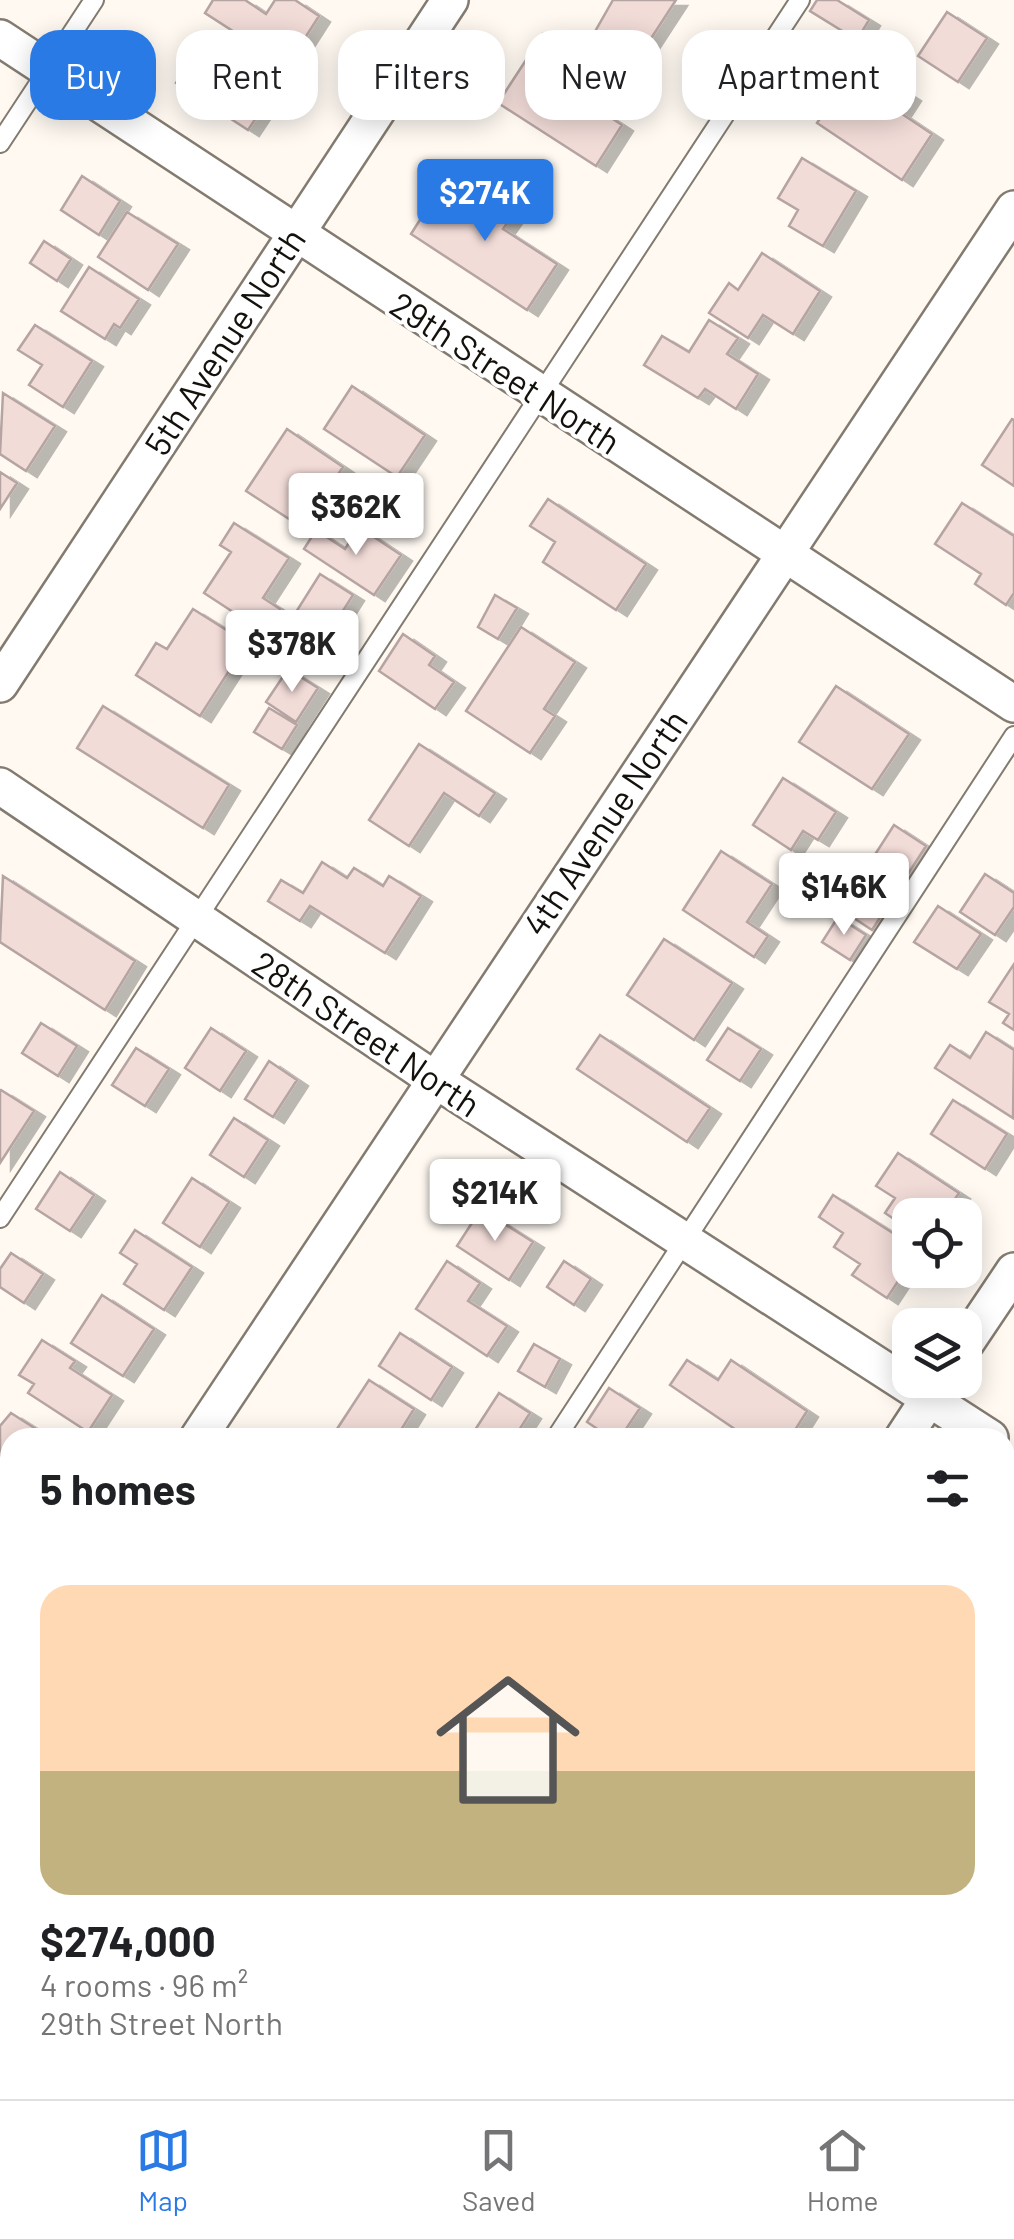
<!DOCTYPE html>
<html lang="en">
<head>
<meta charset="utf-8">
<style>
  body { margin:0; font-family:Barlow,sans-serif; background:#f6f6f6; color:#202124; height:100vh; display:flex; flex-direction:column; font-size:38px; white-space:nowrap }
  * { box-sizing:border-box; margin:0 }
  p { font-size:32px; color:#757577 }
  .icon { flex:none; width:55px; height:55px; fill:none; stroke:currentColor; stroke-width:2; stroke-linecap:round; stroke-linejoin:round }
  .map { position:relative; flex:1; overflow:hidden }
  .details { position:absolute; left:0px; top:1428px; width:1015px; height:672px; display:flex; flex-direction:column; background:#fff; border-radius:30px 30px 0 0; box-shadow:0 5px 25px #0003 }
  .details>* { flex:none }
  .hud { position:absolute; left:30px; top:30px; width:955px; height:90px; display:flex; gap:20px }
  .tools { position:absolute; left:892px; top:1198px; display:grid; gap:20px }
  .tools a { display:grid; place-items:center; width:90px; height:90px; border-radius:20px; background:#fff; box-shadow:0 5px 25px #0003; font-size:50px }
  .price { position:absolute; translate:-50% -85px; padding:0 22px; border-radius:10px; background:#fff; color:#222; font-size:32px; line-height:65px; filter:drop-shadow(0 2px 5px #0008) }
  .price::after { content:''; position:absolute; left:50%; top:60px; width:30px; height:22px; margin-left:-15px; background:inherit; clip-path:polygon(0 0,100% 0,50% 100%) }
  .price.active { background:#2a7ae6; color:#fff }
  ul { padding:0; list-style:none }
  li { display:grid; align-content:center; gap:20px; height:530px; padding:0 40px }
  li+li { border-top:2px solid #e0e0e0 }
  li span { display:grid; place-items:center; height:310px; border-radius:30px; color:#555 }
  li>.icon { margin-inline-start:auto }
  span .icon { width:180px; height:180px; fill:#fffc; stroke-width:1 }
  li b { font-size:42px }
  h2 { display:flex; justify-content:space-between; align-items:center; height:120px; padding:0 40px; font-size:42px }
  .pill { padding:0 35px; border-radius:30px; background:#fff; box-shadow:0 5px 25px #0003; font-size:35px; line-height:90px }
  .pill.active { background:#2a7ae6; color:#fff }
  .menu { display:flex; justify-content:space-around; align-items:center; height:140px; border-top:2px solid #e0e0e0; background:#fff; font-size:28px; color:#757577 }
  .menu a { display:grid; justify-items:center; gap:5px }
  .menu .active { color:#2a7ae6 }
  .map>svg:first-child { display:block }
</style>
</head>
<body>
<div class="map">
<svg width="1014" height="2099" viewBox="0 0 1014 2099">
  <defs>
    <filter id="shadow"><feDropShadow dx="11" dy="6" stdDeviation="0" flood-color="#0004"/></filter>
  </defs>
  <rect width="100%" height="100%" fill="#fff9f2"/>
  <path fill="#f2dcd8" stroke="#b5a4a2" stroke-width="2.5" filter="url(#shadow)" d="M213 0H245L266 14 275 0H295L319 16 287 66 205 13Z
    M613 0H676L635 63 593 35Z
    M817 0H837L869 20 857 40 810 11Z
    M947 12 987 38 958 82 918 56Z
    M543 34 582 59 564 87 622 125 596 166 498 103Z
    M203 42 275 89 248 130 176 83Z
    M790 48 819 68 790 111 761 92Z
    M858 61 910 95 899 112 932 134 902 180 817 123Z
    M802 158 856 191 823 246 789 226 798 210 778 198Z
    M82 176 120 201 99 235 61 210Z
    M442 185 477 207 488 190 517 209 503 229 557 264 527 310 411 234Z
    M127 212 178 244 148 290 98 257Z
    M44 241 71 259 57 281 30 263Z
    M762 253 820 291 793 334 763 315 748 338 709 313 729 283 738 290Z
    M89 267 139 299 120 328 114 324 105 339 61 311Z
    M709 320 738 338 727 354 758 374 736 409 705 389 698 398 644 365 662 336 689 352Z
    M35 325 92 361 63 407 29 385 42 365 18 350Z
    M352 386 425 435 397 477 324 429Z
    M3 393 55 426 26 471 0 454Z
    M1012 419 1014 420V486L982 465Z
    M287 429 343 467 311 514 297 505 289 519 246 491Z
    M0 472 17 483 0 509Z
    M548 499 646 564 616 610 543 562 555 542 530 526Z
    M962 503 1014 536V593L1006 605 975 584 981 574 935 544Z
    M234 523 289 558 263 598 280 609 265 633 204 593 231 552 220 545Z
    M359 527 401 555 374 595 304 549 316 530 345 549Z
    M320 574 353 595 329 633 296 612Z
    M495 595 517 608 498 639 478 627Z
    M193 609 247 643 200 716 136 675 156 643 167 649Z
    M521 627 575 662 544 709 555 716 530 753 466 711Z
    M403 634 435 656 429 665 454 682 435 709 379 671Z
    M288 669 318 688 296 722 266 702Z
    M836 686 909 734 872 789 799 742Z
    M103 706 229 785 203 828 77 748Z
    M269 708 297 725 282 749 254 732Z
    M419 744 495 793 479 816 444 793 409 846 369 820Z
    M783 778 836 812 818 840 803 831 791 850 753 825Z
    M894 825 926 846 872 930 840 909Z
    M721 851 772 884 747 922 768 936 754 957 683 910Z
    M322 862 347 878 354 868 383 886 389 876 421 896 385 953 310 906 300 921 268 901 281 880 303 893Z
    M985 874 1014 893V907L995 935 960 912Z
    M3 876 135 961 105 1010 0 942Z
    M938 906 981 934 957 969 914 942Z
    M838 917 866 935 850 960 822 942Z
    M664 939 732 983 694 1040 627 995Z
    M1014 964V1030L1003 1023 1009 1014 989 1002Z
    M41 1023 77 1046 58 1076 22 1053Z
    M211 1028 246 1051 220 1091 185 1068Z
    M728 1028 761 1049 740 1081 707 1060Z
    M986 1032 1014 1050 1013 1118 935 1068 950 1045 970 1058Z
    M600 1035 710 1108 687 1142 577 1069Z
    M136 1048 169 1069 145 1106 112 1085Z
    M269 1061 297 1080 273 1117 245 1099Z
    M1 1090 34 1111 0 1163V1091Z
    M953 1100 1007 1134 985 1169 931 1134Z
    M234 1118 268 1140 244 1177 210 1155Z
    M898 1153 959 1193 944 1215 934 1208 930 1215H910V1230L885 1213 895 1198 876 1186Z
    M60 1172 94 1195 70 1231 36 1209Z
    M192 1178 229 1202 200 1247 163 1223Z
    M833 1195 910 1244V1263L887 1298 852 1275 860 1264 834 1247 843 1233 819 1217Z
    M481 1209 533 1242 509 1280 457 1246Z
    M135 1230 192 1267 164 1310 124 1284 137 1264 120 1253Z
    M11 1253 43 1274 24 1303 0 1287V1269Z
    M447 1261 480 1283 468 1301 507 1326 487 1356 416 1309Z
    M564 1261 591 1279 574 1305 547 1287Z
    M102 1295 154 1329 123 1376 71 1343Z
    M400 1333 452 1367 431 1400 379 1366Z
    M42 1340 75 1361 70 1368 112 1395 88 1432 28 1393 34 1384 19 1375Z
    M534 1344 560 1359 545 1387 518 1371Z
    M687 1360 718 1380 731 1360 807 1411 790 1438H748L670 1385Z
    M369 1380 414 1409 396 1438H351L337 1429Z
    M609 1388 640 1408 620 1438H611L587 1422Z
    M499 1393 530 1413 514 1438H486L475 1430Z
    M11 1413 50 1438H10V1466L0 1460V1426Z
    M10 1929V1967L0 1961V1945Z
    M0 1985 10 1992V2053L0 2046Z
    M1012 2076 1014 2099H997L1005 2090Z
    M61 2090H96L90 2099H69Z
    M157 2090H180L193 2099H151Z
    M325 2090H361L355 2099H339Z
    M600 2090H653L647 2099H614Z"/>
  <g fill="none" stroke-linecap="round" stroke-linejoin="round">
    <defs>
      <path id="lane" d="M0 143 94 0
        M0 1218 800 0
        M556 1438 1014 736
        M1005 1823 1014 1809
        M112 2099 118 2090"/>
      <path id="street" d="M0 38 1014 704
        M0 684 450 0
        M0 786 434 1079 990 1438
        M965 1344 1014 1271
        M198 1438 1014 209
        M903 1438 941 1380
        M0 1552 10 1559
        M0 1737 10 1722
        M831 2090 845 2099
        M469 2099 475 2090"/>
    </defs>
    <use href="#lane" stroke="#837b70" stroke-width="22"/>
    <use href="#street" stroke="#837b70" stroke-width="40"/>
    <use href="#lane" stroke="#fff" stroke-width="18"/>
    <use href="#street" stroke="#fff" stroke-width="35"/>
  </g>
  <g text-anchor="middle" dominant-baseline="central" stroke-width="8" stroke-linejoin="round" paint-order="stroke">
    <g font-size="35" fill="#14110c" stroke="#fff">
      <text transform="translate(224 341) rotate(-57)">5th Avenue North</text>
      <text transform="translate(506 372) rotate(33)">29th Street North</text>
      <text transform="translate(604 822) rotate(-56)">4th Avenue North</text>
      <text transform="translate(367 1033) rotate(34)">28th Street North</text>
    </g>
  </g>
</svg>
<div class="tools">
<a><svg class="icon" aria-label="locate" viewBox="0 0 24 24"><circle cx="12" cy="12" r="6"/><path d="M12 2v4M12 18v4M2 12h4M18 12h4"/></svg></a>
<a><svg class="icon" aria-label="layers" viewBox="0 0 24 24"><path d="M12 4l9 5-9 5-9-5zM3 14l9 5 9-5"/></svg></a>
</div>
<b class="price active" style="left:485px;top:244px">$274K</b>
<b class="price" style="left:356px;top:558px">$362K</b>
<b class="price" style="left:292px;top:695px">$378K</b>
<b class="price" style="left:844px;top:938px">$146K</b>
<b class="price" style="left:495px;top:1244px">$214K</b>
<div class="hud">
<a class="pill active">Buy</a>
<a class="pill">Rent</a>
<a class="pill">Filters</a>
<a class="pill">New</a>
<a class="pill">Apartment</a>
</div>
<section class="details">
<h2>5 homes<svg class="icon" aria-label="filters" viewBox="0 0 24 24"><path d="M4 7h16M4 17h16"/><circle cx="9" cy="7" r="2"/><circle cx="15" cy="17" r="2"/></svg></h2>
<ul>
<li><span style="background:linear-gradient(#ffd9b3 60%,#c2b280 0)"><svg class="icon" aria-label="home" viewBox="0 0 24 24"><path d="M3 11l9-7 9 7M6 9v11h12V9"/></svg></span><div><b>$274,000</b><p>4 rooms · 96 m²</p><p>29th Street North</p></div></li>
</ul>
</section>
</div>
<nav class="menu">
<a class="active"><svg class="icon" aria-label="map" viewBox="0 0 24 24"><path d="M3 6l6-2 6 2 6-2v14l-6 2-6-2-6 2zM9 4v14M15 6v14"/></svg>Map</a>
<a><svg class="icon" aria-label="saved" viewBox="0 0 24 24"><path d="M7 4h10v16l-5-4-5 4z"/></svg>Saved</a>
<a><svg class="icon" aria-label="home" viewBox="0 0 24 24"><path d="M3 11l9-7 9 7M6 9v11h12V9"/></svg>Home</a>
</nav>
</body>
</html>
